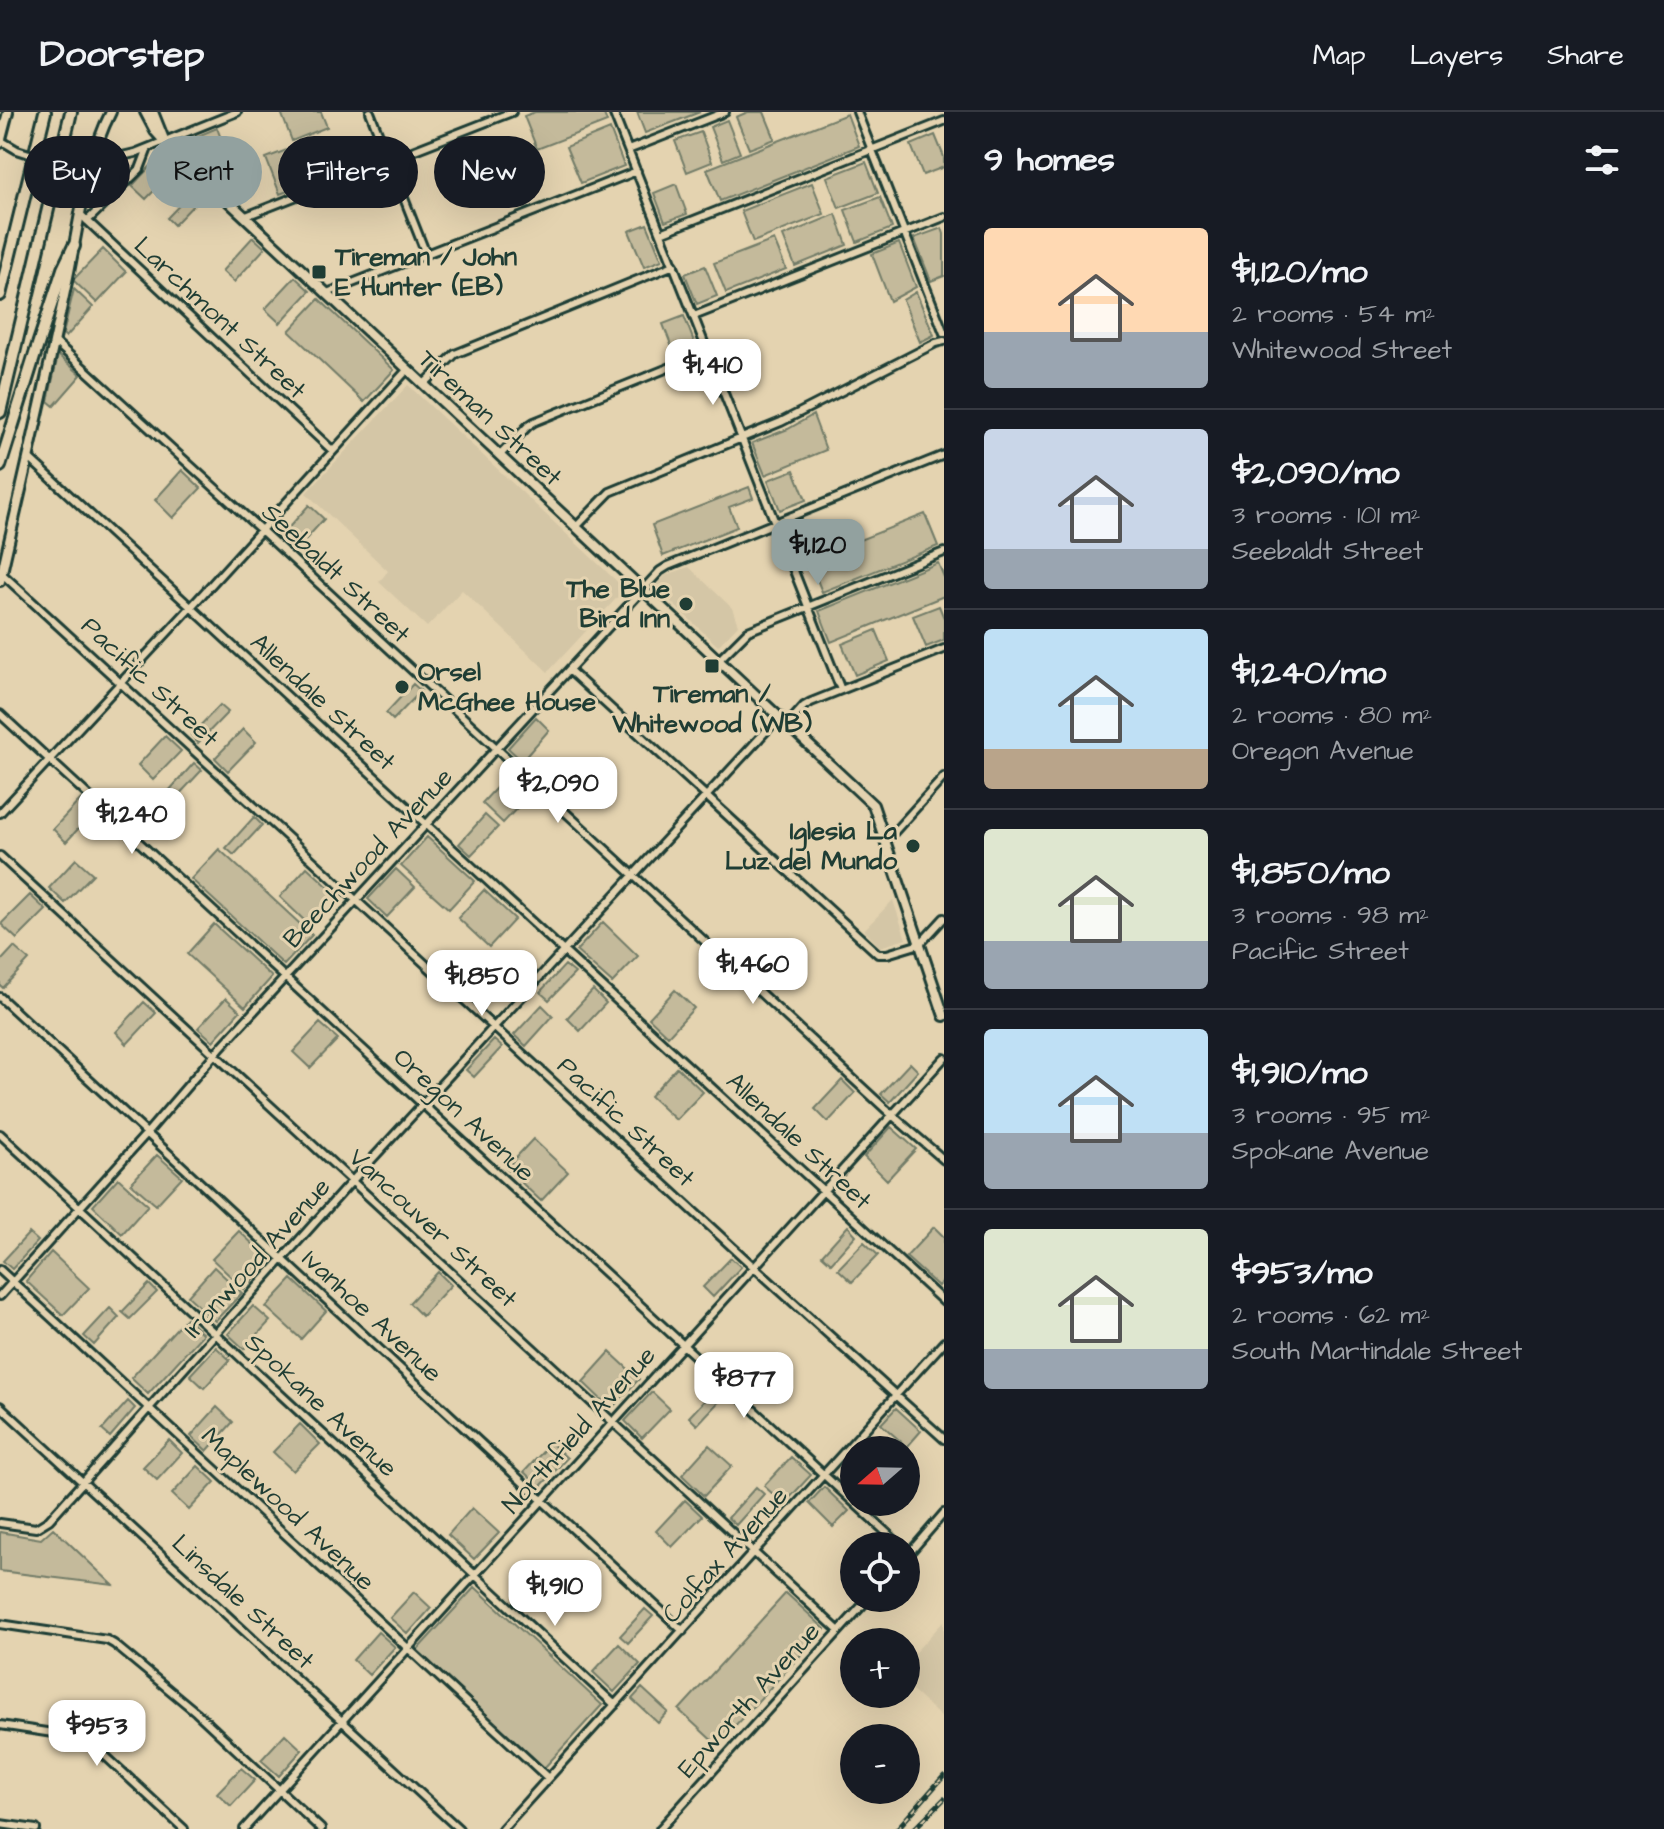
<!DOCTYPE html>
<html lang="en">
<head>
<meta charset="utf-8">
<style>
  body { margin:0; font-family:"Architects Daughter",sans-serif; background:#242831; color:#f1f3f6; height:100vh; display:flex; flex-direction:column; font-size:30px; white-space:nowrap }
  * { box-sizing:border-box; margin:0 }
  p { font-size:26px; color:#9ea1a6 }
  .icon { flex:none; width:44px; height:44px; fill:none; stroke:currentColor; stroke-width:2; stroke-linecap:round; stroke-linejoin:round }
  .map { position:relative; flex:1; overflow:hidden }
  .sheet { display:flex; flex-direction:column; background:#171b24; width:720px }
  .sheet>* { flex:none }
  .hud { position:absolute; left:24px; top:24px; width:760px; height:72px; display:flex; gap:16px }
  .needle { width:52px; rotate:250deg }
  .controls { position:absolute; left:840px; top:1324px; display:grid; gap:16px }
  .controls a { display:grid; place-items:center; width:80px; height:80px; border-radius:50%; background:#171b24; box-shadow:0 8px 32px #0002; font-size:40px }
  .price { position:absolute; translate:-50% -68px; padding:0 18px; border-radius:16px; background:#fff; color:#222; font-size:26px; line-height:52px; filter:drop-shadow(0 2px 4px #0008) }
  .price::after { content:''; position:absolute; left:50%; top:48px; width:24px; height:18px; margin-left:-12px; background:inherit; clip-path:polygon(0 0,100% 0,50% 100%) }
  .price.current { background:#92a19f; color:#111 }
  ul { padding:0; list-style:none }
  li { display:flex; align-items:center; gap:24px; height:200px; padding:0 40px }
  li+li { border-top:2px solid #363941 }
  li span { display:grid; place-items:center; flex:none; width:224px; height:160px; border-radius:8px; color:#555 }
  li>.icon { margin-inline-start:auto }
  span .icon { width:96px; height:96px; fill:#fffc; stroke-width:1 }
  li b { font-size:34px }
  h2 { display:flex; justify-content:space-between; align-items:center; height:96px; padding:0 40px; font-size:34px }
  .tag { padding:0 28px; border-radius:36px; background:#171b24; box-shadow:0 8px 32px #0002; font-size:28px; line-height:72px }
  .tag.current { background:#92a19f; color:#111 }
  header { display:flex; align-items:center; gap:48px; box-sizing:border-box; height:112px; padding:0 40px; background:#171b24; border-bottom:2px solid #363941 }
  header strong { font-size:38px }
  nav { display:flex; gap:44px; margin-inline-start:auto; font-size:28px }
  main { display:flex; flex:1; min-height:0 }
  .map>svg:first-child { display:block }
</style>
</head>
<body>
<header>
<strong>Doorstep</strong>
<nav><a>Map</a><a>Layers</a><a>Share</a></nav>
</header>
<main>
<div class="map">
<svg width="944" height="1717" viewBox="0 0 944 1717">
  <rect width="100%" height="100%" fill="#e4d3b0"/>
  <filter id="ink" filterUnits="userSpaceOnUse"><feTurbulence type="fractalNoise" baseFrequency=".0125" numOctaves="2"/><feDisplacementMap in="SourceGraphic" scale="16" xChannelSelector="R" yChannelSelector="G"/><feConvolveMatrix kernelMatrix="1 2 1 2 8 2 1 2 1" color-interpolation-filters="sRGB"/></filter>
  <g filter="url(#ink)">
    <path fill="#d4c6a6" d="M408 273 625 477 548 560 462 478 427 515 379 470 388 459 306 381Z
      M689 455 732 496 738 513 718 534 655 475 666 463Z
      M893 788 906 827 880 835 864 818Z
      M944 1509V1608L906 1573V1550Z"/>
    <path fill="#c4ba9b" stroke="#727c68" stroke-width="2" d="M281 0H321L327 15 292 29Z
      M535 0H603L607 10 537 37 524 4Z
      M637 0H700L645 21Z
      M748 0H764L775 27 749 37 736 5Z
      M847 2 859 34 720 89 707 57Z
      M727 8 740 41 723 48 710 15Z
      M217 16 231 52 212 60 181 31Z
      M610 17 624 54 581 71 566 35Z
      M701 20 712 50 687 60 675 29Z
      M935 23 944 45V55L923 63 911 33Z
      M297 34 311 70 280 82 266 46Z
      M162 42H164L178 54 146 87 132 74Z
      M866 50 878 81 839 96 827 65Z
      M812 71 824 102 753 130 741 99Z
      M676 72 687 102 665 110 654 81Z
      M199 73 206 80 174 113 167 106Z
      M880 85 892 116 857 130 845 98Z
      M836 102 847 133 795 154 783 124Z
      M647 112 662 148 644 155 629 119Z
      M942 116 944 122V164L931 169 914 126Z
      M253 125 265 136 234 170 222 159Z
      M774 128 786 157 726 181 714 151Z
      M899 131 916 175 890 189 872 142Z
      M103 137 126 160 97 191 73 168Z
      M705 154 717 184 697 192 685 162Z
      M295 165 310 179 280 211 265 197Z
      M74 177 93 195 66 225 63 222Z
      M916 180 934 223 920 230 903 188Z
      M319 187 394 258 364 290 289 219Z
      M684 204 696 235 675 243 663 212Z
      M58 243 81 263 54 294 48 289Z
      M813 303 826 338 765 363 752 331 788 317Z
      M182 358 201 376 173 406 155 388Z
      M794 358 806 388 780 398 768 368Z
      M749 375 753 386 729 395 737 415 663 444 652 413Z
      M309 393 324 407 297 437 282 423Z
      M925 402 938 434 822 480 809 448Z
      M938 451 944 465V484L831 530 819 499Z
      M939 494 944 506V528L926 535 913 504Z
      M876 518 889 549 855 563 842 532Z
      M413 572 421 579 393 608 386 601Z
      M220 593 228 600 198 631 191 623Z
      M536 605 549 618 522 649 508 636Z
      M243 617 256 630 228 659 215 646Z
      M165 624 181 639 153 668 138 653Z
      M194 651 202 658 174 688 167 681Z
      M510 661 531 681 503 711 482 691Z
      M81 687 94 700 66 730 53 717Z
      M485 703 498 715 471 743 459 732Z
      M254 705 262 713 234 743 226 736Z
      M427 725 475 769 449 797 401 754Z
      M219 737 312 823 284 853 191 767Z
      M76 747 93 762 65 791 49 776Z
      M307 755 335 781 307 811 280 785Z
      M396 757 415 775 387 805 368 787Z
      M484 778 515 807 489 835 458 806Z
      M30 783 46 798 17 827 1 812Z
      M603 810 638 844 612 871 576 839Z
      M214 812 272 865 245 895 187 842Z
      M14 835 29 848 3 876 0 873V850Z
      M565 853 575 861 549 888 540 880Z
      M593 878 606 891 580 919 567 906Z
      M675 878 694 896 668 924 649 906Z
      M226 886 240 899 213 929 198 916Z
      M144 890 156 901 127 932 116 920Z
      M542 893 553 904 526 934 514 923Z
      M320 911 338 927 310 956 293 940Z
      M494 928 502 935 474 965 466 958Z
      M910 951 918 959 890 990 881 982Z
      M677 955 703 980 676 1008 650 984Z
      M842 968 855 981 828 1010 815 997Z
      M891 1015 916 1037 887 1068 864 1045Z
      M533 1027 568 1060 541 1089 506 1056Z
      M157 1043 182 1065 156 1093 131 1071Z
      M118 1066 148 1093 122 1122 93 1094Z
      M848 1114 856 1123 831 1151 822 1143Z
      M934 1115 944 1125V1168L938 1174 906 1145Z
      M239 1119 271 1149 244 1177 212 1147Z
      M29 1121 38 1129 12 1157 3 1149Z
      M864 1130 878 1143 852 1170 838 1157Z
      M51 1140 89 1176 63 1203 26 1169Z
      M731 1146 741 1155 713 1185 703 1175Z
      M214 1155 242 1181 215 1209 188 1184Z
      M438 1160 451 1173 422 1204 409 1191Z
      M292 1167 326 1199 301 1227 266 1195Z
      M149 1172 157 1180 130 1207 122 1200Z
      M253 1194 270 1209 244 1237 228 1222Z
      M110 1196 119 1205 94 1233 84 1224Z
      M186 1206 203 1222 148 1282 131 1266Z
      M216 1235 230 1248 204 1276 190 1263Z
      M610 1240 639 1267 611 1297 583 1270Z
      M717 1275 725 1283 697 1313 689 1305Z
      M652 1280 670 1297 642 1326 625 1309Z
      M128 1289 135 1296 110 1325 102 1318Z
      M217 1295 233 1310 207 1339 191 1324Z
      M896 1296 921 1319 907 1335 881 1312Z
      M300 1312 320 1332 293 1359 273 1340Z
      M169 1328 182 1341 157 1368 143 1355Z
      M551 1331 567 1346 540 1375 524 1360Z
      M709 1333 732 1354 704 1384 682 1363Z
      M791 1345 811 1363 784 1392 764 1374Z
      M198 1354 215 1370 189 1398 172 1382Z
      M756 1375 764 1382 736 1413 728 1406Z
      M824 1375 849 1399 833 1415 809 1391Z
      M685 1388 702 1404 672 1435 656 1419Z
      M472 1396 499 1421 474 1447 448 1423Z
      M53 1416 113 1473 0 1459V1420L41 1427Z
      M475 1475 602 1593 544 1656 417 1538Z
      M414 1480 431 1496 408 1522 390 1506Z
      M786 1481 825 1517 717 1633 679 1598Z
      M645 1497 653 1504 628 1531 620 1524Z
      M378 1520 395 1535 369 1563 353 1548Z
      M619 1532 640 1552 614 1580 593 1560Z
      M642 1576 668 1600 658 1611 632 1587Z
      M285 1622 302 1638 279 1664 261 1648Z
      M241 1656 255 1668 231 1694 217 1681Z"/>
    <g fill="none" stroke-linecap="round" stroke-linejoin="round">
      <defs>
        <path id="street" d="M370 0 426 142
          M613 0 841 578
          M857 0 944 221
          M0 28 17 38
          M628 38 725 0
          M118 46 125 71
          M70 52 92 51 135 41 237 0
          M80 102 333 339
          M246 104 512 0
          M87 109 140 57 148 36
          M661 121 944 9
          M327 181 637 59
          M694 204 944 105
          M54 229 261 418 892 1003 944 1048
          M424 272 455 242 674 153
          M500 343 528 314 534 310 708 240
          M28 345 944 1190
          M576 415 610 380 781 310 936 231 944 229
          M0 460 754 1155 944 1327
          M718 549 748 519 944 440
          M569 558 878 842H887L920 832 944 806
          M0 602 901 1434
          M787 613 804 594 811 590 944 537
          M0 701 191 495 408 257
          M885 730 944 665
          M0 744 839 1519
          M0 885 683 1519
          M0 1022 615 1593
          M0 1158 548 1666
          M0 1184 147 1021 220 936 660 459 668 454 944 343
          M0 1294 459 1717
          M0 1411 36 1416 49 1408 352 1069 779 605
          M906 1445 944 1401
          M0 1512 107 1528 114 1532 196 1600 321 1717
          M0 1613 86 1626 184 1717
          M0 1712 36 1717
          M244 1717 944 946
          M502 1717 944 1230
          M660 1717 869 1486"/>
        <path id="secondary" d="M145 0 155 19 164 29 873 693 944 904
          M153 0 163 25
          M0 31 8 0
          M0 469C23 368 47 267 68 165 79 112 86 48 111 0"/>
        <path id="highway" d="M0 183 45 0
          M0 300 71 0
          M0 354 35 242 63 157 74 134"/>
      </defs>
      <use href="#street" stroke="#1f3d34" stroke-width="12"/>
      <use href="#secondary" stroke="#1f3d34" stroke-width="14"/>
      <use href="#highway" stroke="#1f3d34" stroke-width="16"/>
      <use href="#street" stroke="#e4d3b0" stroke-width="6"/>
      <use href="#secondary" stroke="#e4d3b0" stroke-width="8"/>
      <use href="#highway" stroke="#e4d3b0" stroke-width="10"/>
      <defs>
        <path id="rail" d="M897 1717 944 1664
          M914 1717 944 1687"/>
      </defs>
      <use href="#rail" stroke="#1f3d34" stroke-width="5"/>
      <use href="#rail" stroke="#e4d3b0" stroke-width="2" stroke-dasharray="6" stroke-linecap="butt"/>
      <defs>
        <path id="street-bridge" d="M17 38 48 48 70 52"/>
      </defs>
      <use href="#street-bridge" stroke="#1f3d34" stroke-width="12" stroke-linecap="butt"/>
      <use href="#street-bridge" stroke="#e4d3b0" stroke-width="6"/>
    </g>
  </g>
  <g fill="#1f3d34" stroke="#e4d3b0" stroke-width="3">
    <rect x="311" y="152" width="16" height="16" rx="4"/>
    <circle cx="686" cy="492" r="8"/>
    <rect x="704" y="546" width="16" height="16" rx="4"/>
    <circle cx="402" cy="575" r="8"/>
    <circle cx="913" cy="734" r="8"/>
  </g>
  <g text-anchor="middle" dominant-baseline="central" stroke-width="6" stroke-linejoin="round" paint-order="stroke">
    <g font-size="26" font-weight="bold" fill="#1f3d34" stroke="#e4d3b0" text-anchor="start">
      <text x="335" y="145">Tireman / John<tspan x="335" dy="30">E Hunter (EB)</tspan></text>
      <text x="670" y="477" text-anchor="end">The Blue<tspan x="670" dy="30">Bird Inn</tspan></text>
      <text x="418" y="560">Orsel<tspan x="418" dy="30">McGhee House</tspan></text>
      <text x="712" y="582" text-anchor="middle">Tireman /<tspan x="712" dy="30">Whitewood (WB)</tspan></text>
      <text x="897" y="719" text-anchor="end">Iglesia La<tspan x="897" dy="30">Luz del Mundo</tspan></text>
    </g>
    <g font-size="26" fill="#1f3d34" stroke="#e4d3b0">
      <text transform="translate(220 206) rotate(43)">Larchmont Street</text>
      <text transform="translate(490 306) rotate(43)">Tireman Street</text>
      <text transform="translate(336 461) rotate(43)">Seebaldt Street</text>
      <text transform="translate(150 570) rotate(43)">Pacific Street</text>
      <text transform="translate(323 590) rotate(43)">Allendale Street</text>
      <text transform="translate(368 746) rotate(-47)">Beechwood Avenue</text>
      <text transform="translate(464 1003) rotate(43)">Oregon Avenue</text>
      <text transform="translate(626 1010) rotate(43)">Pacific Street</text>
      <text transform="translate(799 1029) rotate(43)">Allendale Street</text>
      <text transform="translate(433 1116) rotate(43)">Vancouver Street</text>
      <text transform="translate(257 1146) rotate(-48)">Ironwood Avenue</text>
      <text transform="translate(372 1204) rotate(43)">Ivanhoe Avenue</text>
      <text transform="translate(321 1293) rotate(43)">Spokane Avenue</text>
      <text transform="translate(579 1318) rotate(-48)">Northfield Avenue</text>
      <text transform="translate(288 1397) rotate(43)">Maplewood Avenue</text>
      <text transform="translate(725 1443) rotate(-48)">Colfax Avenue</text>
      <text transform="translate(243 1490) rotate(43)">Linsdale Street</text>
      <text transform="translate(749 1588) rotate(-48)">Epworth Avenue</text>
    </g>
  </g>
</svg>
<div class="controls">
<a><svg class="needle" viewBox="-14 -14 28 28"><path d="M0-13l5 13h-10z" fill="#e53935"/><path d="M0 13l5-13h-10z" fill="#9ea1a6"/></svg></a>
<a><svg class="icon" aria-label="locate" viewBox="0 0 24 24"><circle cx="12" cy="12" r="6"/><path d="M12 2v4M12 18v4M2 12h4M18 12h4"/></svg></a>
<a>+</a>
<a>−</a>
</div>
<b class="price" style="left:713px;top:295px">$1,410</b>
<b class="price current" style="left:818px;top:475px">$1,120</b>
<b class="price" style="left:558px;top:713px">$2,090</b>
<b class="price" style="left:132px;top:744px">$1,240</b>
<b class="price" style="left:753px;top:894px">$1,460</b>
<b class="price" style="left:482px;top:906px">$1,850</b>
<b class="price" style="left:744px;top:1308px">$877</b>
<b class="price" style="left:555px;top:1516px">$1,910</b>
<b class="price" style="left:97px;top:1656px">$953</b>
<div class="hud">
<a class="tag">Buy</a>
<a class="tag current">Rent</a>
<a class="tag">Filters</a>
<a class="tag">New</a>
</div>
</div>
<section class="sheet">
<h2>9 homes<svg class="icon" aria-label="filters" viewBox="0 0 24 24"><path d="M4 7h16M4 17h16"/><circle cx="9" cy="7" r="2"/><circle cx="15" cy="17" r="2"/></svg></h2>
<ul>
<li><span style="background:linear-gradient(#ffd9b3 65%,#9aa5b1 0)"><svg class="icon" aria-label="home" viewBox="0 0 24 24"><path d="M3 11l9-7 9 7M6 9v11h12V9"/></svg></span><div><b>$1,120/mo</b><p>2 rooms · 54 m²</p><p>Whitewood Street</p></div></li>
<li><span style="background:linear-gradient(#c9d6e8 75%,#9aa5b1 0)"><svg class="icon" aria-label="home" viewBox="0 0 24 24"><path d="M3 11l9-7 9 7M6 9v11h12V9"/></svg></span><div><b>$2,090/mo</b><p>3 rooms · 101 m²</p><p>Seebaldt Street</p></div></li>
<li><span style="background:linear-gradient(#bfe0f5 75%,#b9a48a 0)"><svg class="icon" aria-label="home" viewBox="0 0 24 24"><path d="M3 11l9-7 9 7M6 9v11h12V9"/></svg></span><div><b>$1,240/mo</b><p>2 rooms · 80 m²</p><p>Oregon Avenue</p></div></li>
<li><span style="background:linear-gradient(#dfe7d0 70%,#9aa5b1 0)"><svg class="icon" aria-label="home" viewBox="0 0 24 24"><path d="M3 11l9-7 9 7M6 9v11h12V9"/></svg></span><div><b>$1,850/mo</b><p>3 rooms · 98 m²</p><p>Pacific Street</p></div></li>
<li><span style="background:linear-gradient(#bfe0f5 65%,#9aa5b1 0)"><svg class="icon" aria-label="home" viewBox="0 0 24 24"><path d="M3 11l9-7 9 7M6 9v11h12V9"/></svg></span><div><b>$1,910/mo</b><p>3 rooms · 95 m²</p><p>Spokane Avenue</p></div></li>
<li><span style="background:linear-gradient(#dfe7d0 75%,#9aa5b1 0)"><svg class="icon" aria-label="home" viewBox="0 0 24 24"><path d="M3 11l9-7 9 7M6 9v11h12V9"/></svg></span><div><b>$953/mo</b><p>2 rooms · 62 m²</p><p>South Martindale Street</p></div></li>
</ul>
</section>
</main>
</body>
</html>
